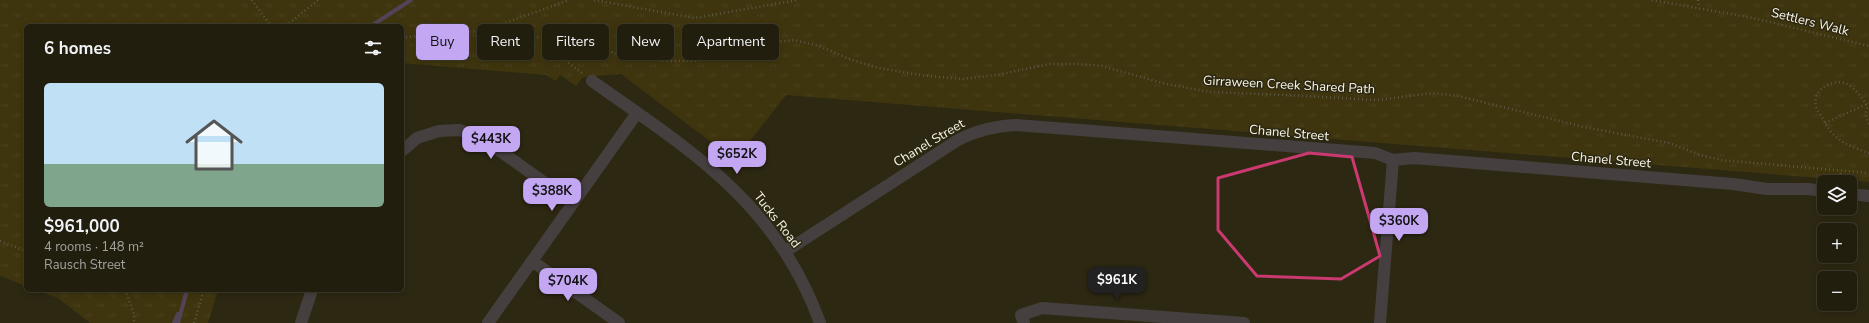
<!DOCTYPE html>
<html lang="en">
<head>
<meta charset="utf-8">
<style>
  body { margin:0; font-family:"Nunito Sans",sans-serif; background:#2e2b1c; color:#f1f3f6; height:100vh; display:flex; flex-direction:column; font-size:15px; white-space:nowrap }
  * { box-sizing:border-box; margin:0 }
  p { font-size:13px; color:#a2a29e }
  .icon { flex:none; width:22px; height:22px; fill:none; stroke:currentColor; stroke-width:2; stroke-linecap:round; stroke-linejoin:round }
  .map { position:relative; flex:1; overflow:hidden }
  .details { position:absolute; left:24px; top:24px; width:380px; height:268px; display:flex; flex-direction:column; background:#221e0e; border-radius:6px; box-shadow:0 2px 6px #0003,0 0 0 1px #3f3c2e }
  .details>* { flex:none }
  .guide { position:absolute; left:416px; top:24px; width:380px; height:36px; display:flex; gap:8px }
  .fabs { position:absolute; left:1817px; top:175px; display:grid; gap:8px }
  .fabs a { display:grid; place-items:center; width:40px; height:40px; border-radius:6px; background:#221e0e; box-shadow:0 2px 6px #0003,0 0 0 1px #3f3c2e; font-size:20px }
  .price { position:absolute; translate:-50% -34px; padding:0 9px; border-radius:8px; background:#c3a7f2; color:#111; font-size:13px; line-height:26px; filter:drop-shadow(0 1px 2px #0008) }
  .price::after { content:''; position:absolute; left:50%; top:24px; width:12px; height:9px; margin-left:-6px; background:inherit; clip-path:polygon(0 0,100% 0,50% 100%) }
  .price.selected { background:#222; color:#fff }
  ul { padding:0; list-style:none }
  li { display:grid; align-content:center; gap:8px; height:212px; padding:0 20px }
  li+li { border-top:1px solid #3f3c2e }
  li span { display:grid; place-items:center; height:124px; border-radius:6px; color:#555 }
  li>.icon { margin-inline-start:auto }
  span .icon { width:72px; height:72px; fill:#fffc; stroke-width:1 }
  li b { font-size:17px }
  h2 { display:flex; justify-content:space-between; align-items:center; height:48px; padding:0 20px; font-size:17px }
  .chip { padding:0 14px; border-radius:6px; background:#221e0e; box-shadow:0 2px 6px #0003,0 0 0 1px #3f3c2e; font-size:14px; line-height:36px }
  .chip.selected { background:#c3a7f2; color:#111 }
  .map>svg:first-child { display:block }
</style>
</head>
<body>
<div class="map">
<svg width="1869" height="323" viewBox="0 0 1869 323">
  <defs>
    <pattern id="grass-tufts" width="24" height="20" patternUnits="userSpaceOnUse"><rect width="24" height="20" fill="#52460a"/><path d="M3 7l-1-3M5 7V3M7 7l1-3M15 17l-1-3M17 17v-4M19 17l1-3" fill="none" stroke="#6c612e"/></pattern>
  </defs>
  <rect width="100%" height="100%" fill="#2d2812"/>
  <path fill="url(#grass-tufts)" d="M0 0H1869V182L786 95 735 160 621 74 583 77 576 86 560 75 556 81 546 75 402 63V26H26V286L0 276Z
    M36 290H218L208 323H90L58 298Z"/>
  <path fill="#52460a" d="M1786 60 1801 62 1798 83 1783 81Z"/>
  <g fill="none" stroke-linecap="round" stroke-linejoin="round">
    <path stroke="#8064aa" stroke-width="4" d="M371 26 411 0
      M174 323 178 314
      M178 323 187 290"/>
    <path stroke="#938f7d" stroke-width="2.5" stroke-dasharray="1 3" stroke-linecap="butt" d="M252 0 271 26
      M594 0 694 18 798 0
      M1652 0 1753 18 1869 46
      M1698 0 1699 8
      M286 26 318 0
      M483 31 569 0
      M402 38 451 31 497 32 553 39 638 58 668 61H694L714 58 767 43 794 40 819 46 852 60 879 68 920 75 962 79 996 75 1050 64H1078L1102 66 1166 84 1210 92 1287 95 1377 100 1433 93 1458 96 1584 127 1669 143 1701 155 1721 160 1869 173
      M554 39 565 60 583 74
      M1825 123 1869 103
      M1869 124C1868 121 1866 118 1866 115 1865 111 1869 108 1866 104 1863 98 1853 87 1847 84 1833 78 1812 89 1816 106 1817 111 1821 115 1823 119 1827 126 1830 132 1836 137 1845 145 1858 149 1869 153
      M1840 182 1841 171
      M0 241 26 251
      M125 290 134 314V323
      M194 323 204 290"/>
    <path stroke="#655b79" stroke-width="12" d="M592 81C690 150 777 203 820 323
      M402 151 417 138 439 131 459 130 479 136 573 203
      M1850 194 1869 196
      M786 251 958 140C977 130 995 126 1016 125L1375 153 1393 160 1414 158 1733 184 1767 189H1808L1824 191
      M532 261 619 323
      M301 323 312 290
      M488 323 637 113
      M1024 323 1021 315 1042 308 1244 323
      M1380 323 1393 160"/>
  </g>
  <path d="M0 0H1869V323H0ZM1309 153 1352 157 1380 256 1341 279 1257 276 1218 230V178Z" fill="#2d2812" fill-opacity=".55" fill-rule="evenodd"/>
  <path fill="none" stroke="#ca3970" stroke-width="3" stroke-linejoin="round" d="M1309 153 1352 157 1380 256 1341 279 1257 276 1218 230V178Z"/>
  <g text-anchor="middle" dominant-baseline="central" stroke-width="3" stroke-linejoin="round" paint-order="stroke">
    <g font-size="13" fill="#f8f5e7" stroke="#2d2812">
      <text transform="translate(1810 22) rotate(14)">Settlers Walk</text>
      <text transform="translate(1289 85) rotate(3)">Girraween Creek Shared Path</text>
      <text transform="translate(1289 133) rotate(5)">Chanel Street</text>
      <text transform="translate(929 143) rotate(-31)">Chanel Street</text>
      <text transform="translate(1611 160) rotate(5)">Chanel Street</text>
      <text transform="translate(777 220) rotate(52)">Tucks Road</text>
    </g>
  </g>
</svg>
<div class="fabs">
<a><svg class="icon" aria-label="layers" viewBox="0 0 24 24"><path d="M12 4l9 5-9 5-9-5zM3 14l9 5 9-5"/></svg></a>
<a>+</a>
<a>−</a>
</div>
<b class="price" style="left:491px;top:160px">$443K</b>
<b class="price" style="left:737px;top:175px">$652K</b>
<b class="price" style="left:552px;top:212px">$388K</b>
<b class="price" style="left:1399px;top:242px">$360K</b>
<b class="price selected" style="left:1117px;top:301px">$961K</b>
<b class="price" style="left:568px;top:302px">$704K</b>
<div class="guide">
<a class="chip selected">Buy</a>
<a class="chip">Rent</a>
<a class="chip">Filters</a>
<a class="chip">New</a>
<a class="chip">Apartment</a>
</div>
<section class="details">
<h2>6 homes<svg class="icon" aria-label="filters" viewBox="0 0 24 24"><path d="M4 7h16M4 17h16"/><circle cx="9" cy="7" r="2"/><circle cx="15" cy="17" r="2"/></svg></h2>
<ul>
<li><span style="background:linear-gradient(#bfe0f5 65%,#7fa58c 0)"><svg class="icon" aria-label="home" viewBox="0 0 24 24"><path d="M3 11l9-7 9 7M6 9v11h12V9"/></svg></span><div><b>$961,000</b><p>4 rooms · 148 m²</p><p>Rausch Street</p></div></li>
</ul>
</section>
</div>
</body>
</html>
